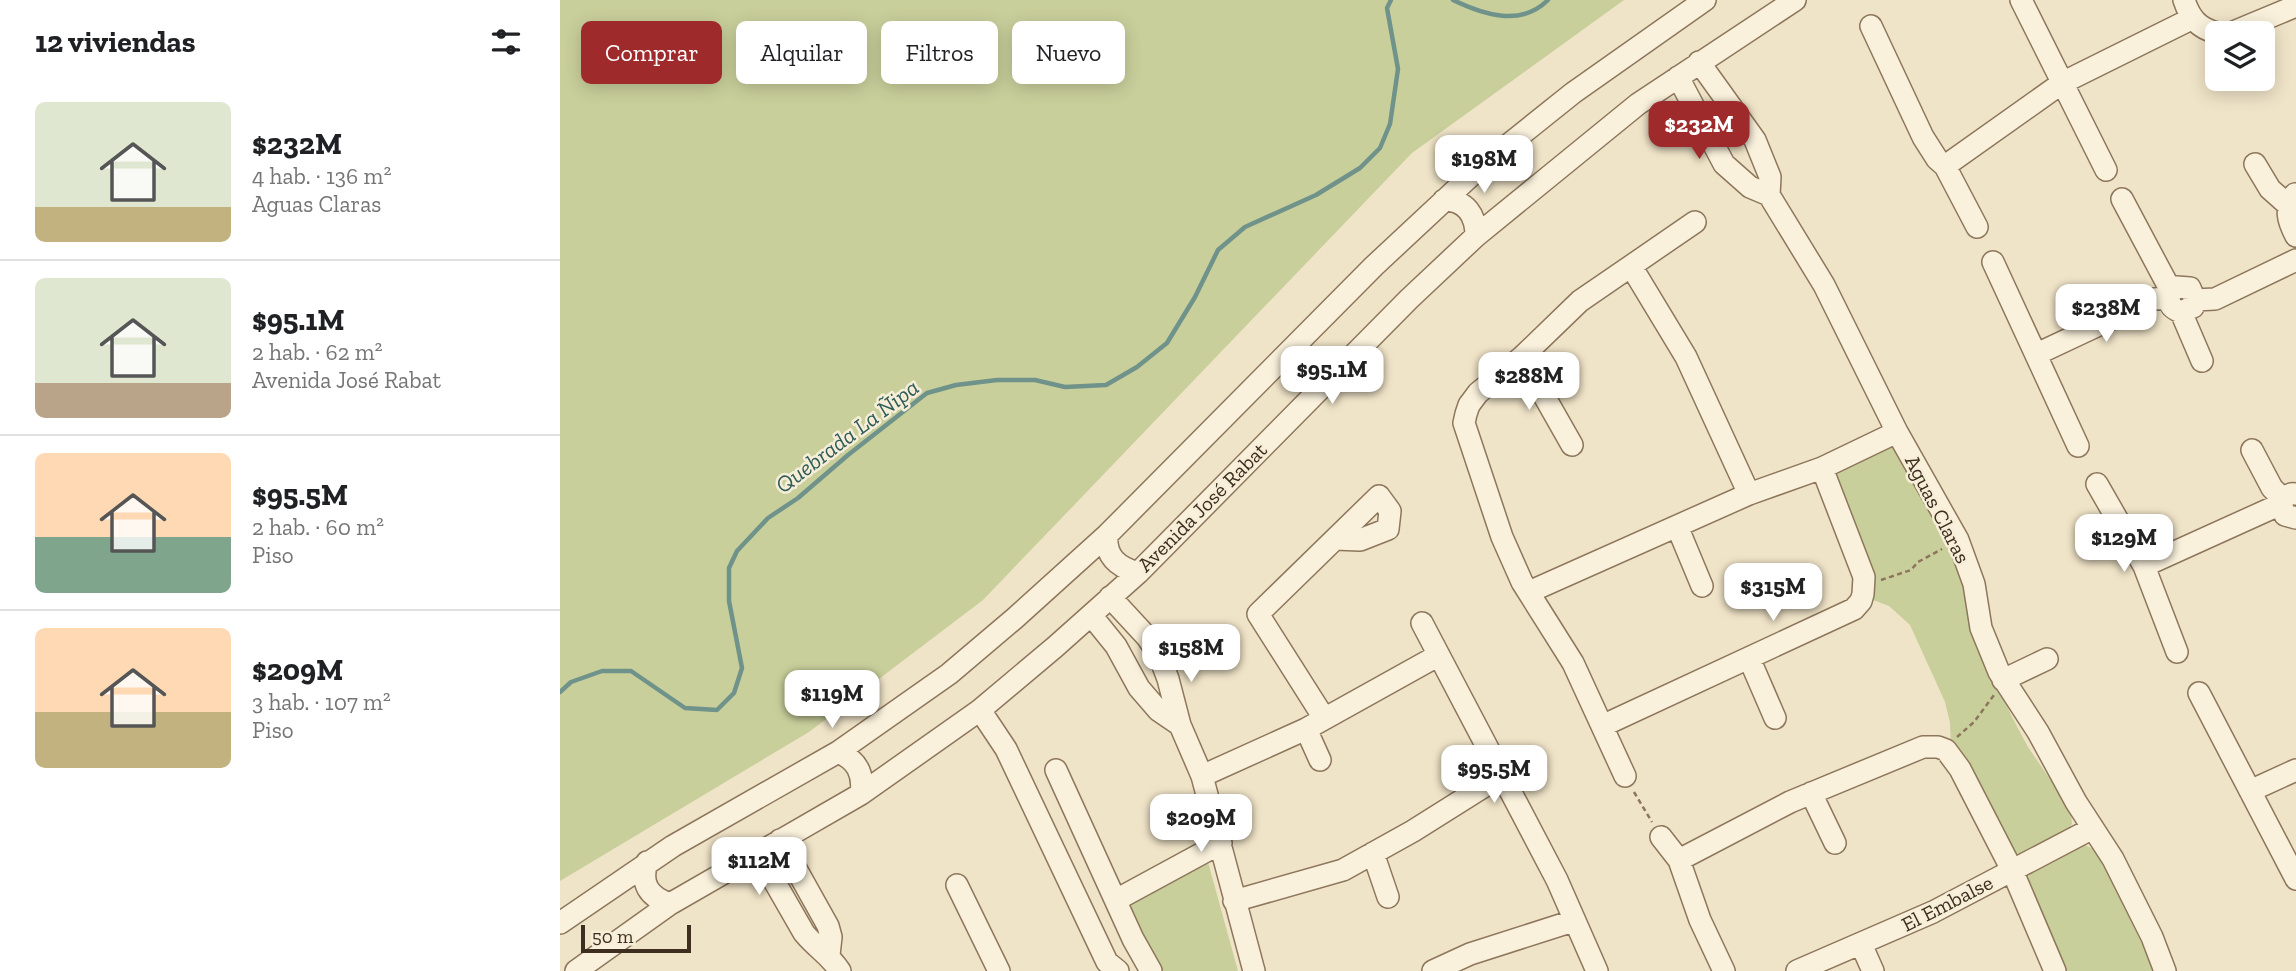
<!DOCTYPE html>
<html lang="es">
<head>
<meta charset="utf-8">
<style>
  body { margin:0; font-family:"Zilla Slab",serif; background:#f6f6f6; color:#202124; height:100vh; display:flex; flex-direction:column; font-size:26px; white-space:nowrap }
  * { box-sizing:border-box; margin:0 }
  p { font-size:23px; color:#757577 }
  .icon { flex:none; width:38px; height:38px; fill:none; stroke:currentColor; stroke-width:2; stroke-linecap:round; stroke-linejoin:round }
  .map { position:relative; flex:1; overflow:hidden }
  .sheet { display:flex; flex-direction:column; background:#fff; width:560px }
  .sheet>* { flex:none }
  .hud { position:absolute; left:21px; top:21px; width:665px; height:63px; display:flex; gap:14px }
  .tools { position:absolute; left:1645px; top:21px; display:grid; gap:14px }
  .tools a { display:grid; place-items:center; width:70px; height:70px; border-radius:10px; background:#fff; box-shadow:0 4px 18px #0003; font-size:35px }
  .scale { position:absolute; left:21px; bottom:18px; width:110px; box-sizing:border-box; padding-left:7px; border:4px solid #3d2e20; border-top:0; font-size:19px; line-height:24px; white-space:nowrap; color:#3d2e20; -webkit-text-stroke:5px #f7eed8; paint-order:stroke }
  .price { position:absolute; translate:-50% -60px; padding:0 16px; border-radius:14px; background:#fff; color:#222; font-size:23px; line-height:46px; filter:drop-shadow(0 2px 4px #0008) }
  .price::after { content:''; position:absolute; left:50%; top:42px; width:21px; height:16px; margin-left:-10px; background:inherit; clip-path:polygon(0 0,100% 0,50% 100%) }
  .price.on { background:#9e2a2b; color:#fff }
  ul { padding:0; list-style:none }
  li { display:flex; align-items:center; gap:21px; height:175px; padding:0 35px }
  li+li { border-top:2px solid #e0e0e0 }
  li span { display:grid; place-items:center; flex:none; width:196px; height:140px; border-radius:10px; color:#555 }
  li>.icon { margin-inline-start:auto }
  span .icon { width:84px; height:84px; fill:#fffc; stroke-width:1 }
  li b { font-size:30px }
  h2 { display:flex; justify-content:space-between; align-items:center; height:84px; padding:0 35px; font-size:30px }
  .tag { padding:0 24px; border-radius:10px; background:#fff; box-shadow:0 4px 18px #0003; font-size:24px; line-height:63px }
  .tag.on { background:#9e2a2b; color:#fff }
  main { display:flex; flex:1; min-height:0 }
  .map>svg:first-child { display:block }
</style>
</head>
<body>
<main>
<section class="sheet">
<h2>12 viviendas<svg class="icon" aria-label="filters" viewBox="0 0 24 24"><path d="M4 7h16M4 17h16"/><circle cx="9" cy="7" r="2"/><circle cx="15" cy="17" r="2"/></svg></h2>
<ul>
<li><span style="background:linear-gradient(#dfe7d0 75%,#c2b280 0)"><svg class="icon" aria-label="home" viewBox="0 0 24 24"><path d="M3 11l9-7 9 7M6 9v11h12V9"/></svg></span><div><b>$232M</b><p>4 hab. · 136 m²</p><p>Aguas Claras</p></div></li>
<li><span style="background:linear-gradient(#dfe7d0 75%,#b9a48a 0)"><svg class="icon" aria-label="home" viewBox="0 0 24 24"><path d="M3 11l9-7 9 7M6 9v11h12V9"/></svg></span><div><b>$95.1M</b><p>2 hab. · 62 m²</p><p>Avenida José Rabat</p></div></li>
<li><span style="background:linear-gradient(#ffd9b3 60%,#7fa58c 0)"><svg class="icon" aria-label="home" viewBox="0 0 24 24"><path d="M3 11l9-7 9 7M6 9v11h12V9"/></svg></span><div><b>$95.5M</b><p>2 hab. · 60 m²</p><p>Piso</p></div></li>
<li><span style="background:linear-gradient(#ffd9b3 60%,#c2b280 0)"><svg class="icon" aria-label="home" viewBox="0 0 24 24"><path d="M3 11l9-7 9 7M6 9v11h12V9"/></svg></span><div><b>$209M</b><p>3 hab. · 107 m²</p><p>Piso</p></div></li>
</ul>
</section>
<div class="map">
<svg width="1736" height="971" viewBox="0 0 1736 971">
  <rect width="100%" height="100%" fill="#f0e4c8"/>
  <path fill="#c9cf9b" d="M0 0H1064L852 153 423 600 249 732 0 881Z
    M1332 445 1342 454 1390 548 1403 588 1413 632 1452 717 1468 747 1511 810 1512 824 1505 835 1464 856 1444 849 1391 748 1390 723 1385 702 1350 625 1329 606 1313 600C1316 562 1289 516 1275 481L1278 469Z
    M1517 844 1525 845 1537 851 1595 971H1499L1466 878 1485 862Z
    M648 862 678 971H602L566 903Z"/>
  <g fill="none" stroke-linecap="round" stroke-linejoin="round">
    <path stroke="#6f938a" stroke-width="4.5" d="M893 0C924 15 961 27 988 0
      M0 692 11 682 42 671H71L125 708 157 710 174 693 182 668 169 601V568L177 551 208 518 238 498 288 455 367 393 396 385 437 380H475L505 387 546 385 577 367 607 343 635 297 658 250 685 227 756 195 800 168 820 148 830 124 838 69 827 8 831 0"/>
    <defs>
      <path id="minor" d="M1461 0 1546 170
        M1624 0C1630 18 1638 28 1657 33
        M1311 26 1363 137 1377 159 1385 166 1417 227
        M1671 33 1736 6
        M1139 62 1195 140 1210 177 1209 195 1264 285 1337 432 1398 540 1414 584 1421 628 1439 672 1478 732 1516 802 1553 859 1592 937 1605 971
        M1118 77 1164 164 1190 187 1209 195
        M1695 164 1710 189 1728 205
        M1385 166 1502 83 1631 19
        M1735 194C1724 209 1728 221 1736 236
        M1562 199 1611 291C1607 302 1610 308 1621 312L1633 307 1635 300 1630 288 1616 287 1611 291
        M884 200C906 200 916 215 916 236
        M1433 262 1518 446
        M1071 266 1126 357 1189 494
        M1635 300 1655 299 1736 260
        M1621 312 1642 361
        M1477 354 1594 299 1609 298
        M962 357 1012 445
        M1692 450 1712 488 1723 499
        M1537 484 1584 566 1617 652
        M1721 504 1725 515 1736 518
        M1117 526 1142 586
        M547 535C545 557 558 567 578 573
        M1584 566 1721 504C1724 497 1728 493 1736 494
        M969 592 1189 494 1262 468 1337 432
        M550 597 587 637 599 655 608 679 620 725 642 776 694 971
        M531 615 556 646 579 688 598 710 620 725
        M862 623 997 880 1037 971
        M1189 658 1215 718
        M1443 680 1487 659
        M1639 693 1736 879
        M420 710 446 749 547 962 558 971
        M764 718 698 614 819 496 830 511 828 529 800 540 775 539
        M1042 726 1294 609 1301 601 1303 594 1304 577 1262 468
        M746 729 760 760
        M278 752C297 760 304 774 301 794
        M496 770 573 939 591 971
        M642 776 746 729 879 655
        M1065 776 1013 663 962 582 942 537 904 423 906 414 909 405 918 393 962 357 1020 301 1135 222
        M1690 791 1736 770
        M1251 793 1275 843
        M1101 837 1119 860 1140 920 1164 971
        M220 840 268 926 271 937 269 955
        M198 853 244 933C257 949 268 953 280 971
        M813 853 828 897
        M1119 860 1230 802 1363 747H1378L1386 750 1400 769 1452 870 1495 971
        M87 862C80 884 89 897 110 904
        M397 885 439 971
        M556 900 661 843
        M674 901 783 870 853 831 942 775
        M0 923 113 846 278 752 389 674 454 619 547 535 814 266 918 169 1013 93 1145 0
        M1301 944 1313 971
        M16 971 110 904 301 794 420 710 495 647 578 573 849 299 916 236 1078 104 1235 0
        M873 971 910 954 1013 921
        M1237 971 1373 912 1533 828"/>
    </defs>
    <use href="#minor" stroke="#8d765c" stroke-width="24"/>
    <path stroke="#8d765c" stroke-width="2.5" stroke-dasharray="5 3.5" stroke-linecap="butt" d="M1321 580 1351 570 1358 562 1382 549
      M1397 737 1414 722 1434 695
      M1074 792 1092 822"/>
    <use href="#minor" stroke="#faf1dc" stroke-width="21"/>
  </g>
  <g text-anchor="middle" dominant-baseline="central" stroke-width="5" stroke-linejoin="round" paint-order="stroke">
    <g font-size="21" fill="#3d2e20" stroke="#f7eed8">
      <text transform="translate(642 507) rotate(-45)">Avenida José Rabat</text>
      <text transform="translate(1378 509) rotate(63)">Aguas Claras</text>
      <text transform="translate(1387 903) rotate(-27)">El Embalse</text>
    </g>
    <g font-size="23" font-style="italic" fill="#2f5d5a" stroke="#f7eed8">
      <text transform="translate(287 436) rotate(-37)">Quebrada La Ñipa</text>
    </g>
  </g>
</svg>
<div class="tools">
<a><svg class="icon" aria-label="layers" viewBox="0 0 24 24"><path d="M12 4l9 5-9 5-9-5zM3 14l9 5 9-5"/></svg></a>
</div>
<div class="scale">50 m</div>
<b class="price on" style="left:1139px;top:161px">$232M</b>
<b class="price" style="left:924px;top:195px">$198M</b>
<b class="price" style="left:1546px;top:344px">$238M</b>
<b class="price" style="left:772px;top:406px">$95.1M</b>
<b class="price" style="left:969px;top:412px">$288M</b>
<b class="price" style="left:1564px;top:574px">$129M</b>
<b class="price" style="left:1213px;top:623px">$315M</b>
<b class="price" style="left:631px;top:684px">$158M</b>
<b class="price" style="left:272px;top:730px">$119M</b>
<b class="price" style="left:934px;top:805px">$95.5M</b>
<b class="price" style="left:641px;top:854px">$209M</b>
<b class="price" style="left:199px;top:897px">$112M</b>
<div class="hud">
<a class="tag on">Comprar</a>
<a class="tag">Alquilar</a>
<a class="tag">Filtros</a>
<a class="tag">Nuevo</a>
</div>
</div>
</main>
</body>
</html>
